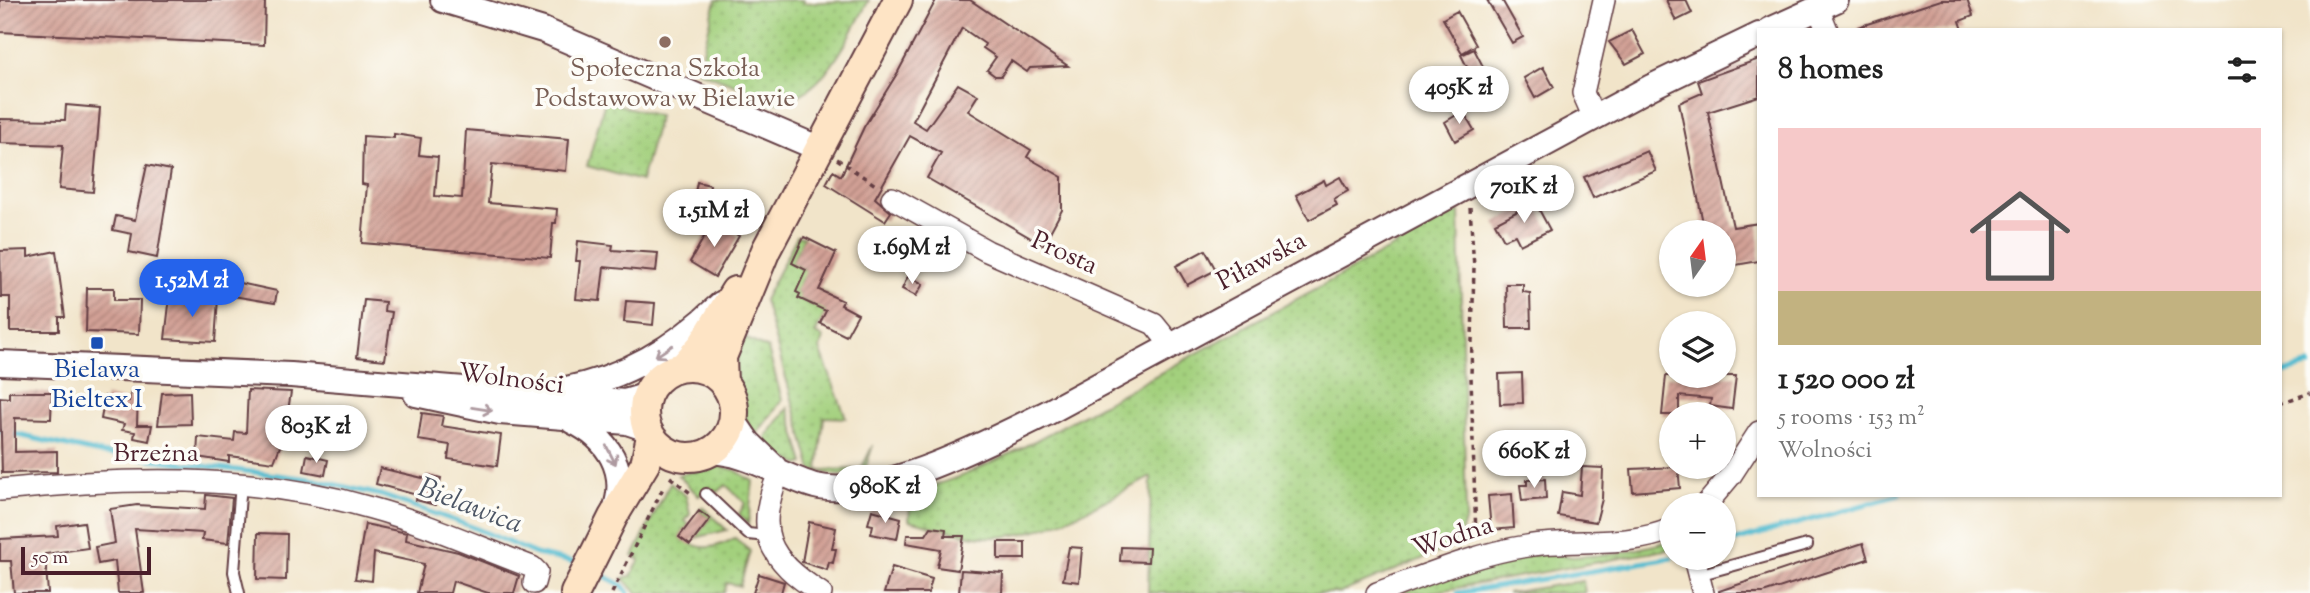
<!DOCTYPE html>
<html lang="en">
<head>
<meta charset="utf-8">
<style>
  body { margin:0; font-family:"Sorts Mill Goudy",serif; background:#f6f6f6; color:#222; height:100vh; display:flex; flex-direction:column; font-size:26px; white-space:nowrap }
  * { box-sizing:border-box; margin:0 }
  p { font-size:23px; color:#767676 }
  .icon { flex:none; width:38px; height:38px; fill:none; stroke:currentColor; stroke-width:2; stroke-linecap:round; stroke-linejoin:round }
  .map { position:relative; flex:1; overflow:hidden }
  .panel { position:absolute; left:1757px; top:28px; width:525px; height:469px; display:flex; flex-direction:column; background:#fff; border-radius:0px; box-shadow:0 2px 5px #0004 }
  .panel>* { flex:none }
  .needle { width:46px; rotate:14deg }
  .buttons { position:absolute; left:1659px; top:220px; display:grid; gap:14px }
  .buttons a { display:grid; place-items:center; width:77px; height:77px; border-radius:50%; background:#fff; box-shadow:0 2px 5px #0004; font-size:35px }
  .scale { position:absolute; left:21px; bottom:18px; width:130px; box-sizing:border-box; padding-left:7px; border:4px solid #4a1f2b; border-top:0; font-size:19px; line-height:24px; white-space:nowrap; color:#4a1f2b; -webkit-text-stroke:5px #fdfcf7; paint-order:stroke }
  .price { position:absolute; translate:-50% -60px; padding:0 16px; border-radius:24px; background:#fff; color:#222; font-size:23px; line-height:46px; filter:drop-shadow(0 2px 4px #0008) }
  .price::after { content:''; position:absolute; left:50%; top:42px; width:21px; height:16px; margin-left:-10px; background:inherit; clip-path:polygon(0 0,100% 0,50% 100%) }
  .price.current { background:#2563eb; color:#fff }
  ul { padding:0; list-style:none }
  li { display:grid; align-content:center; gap:14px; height:371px; padding:0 21px }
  li span { display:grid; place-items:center; height:217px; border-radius:0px; color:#555 }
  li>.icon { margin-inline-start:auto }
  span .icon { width:126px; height:126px; fill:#fffc; stroke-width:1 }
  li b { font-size:30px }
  h2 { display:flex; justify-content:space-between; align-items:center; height:84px; padding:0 21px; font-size:30px }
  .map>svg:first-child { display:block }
</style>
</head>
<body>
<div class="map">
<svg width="2310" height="593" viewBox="0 0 2310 593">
  <defs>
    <pattern id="green-dots" width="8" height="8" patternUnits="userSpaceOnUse" patternTransform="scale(1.75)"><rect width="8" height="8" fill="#a3d07d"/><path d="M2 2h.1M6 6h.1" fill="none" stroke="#8eb26c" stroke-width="1.8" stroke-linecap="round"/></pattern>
    <pattern id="building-hatch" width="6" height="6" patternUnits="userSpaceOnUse" patternTransform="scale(1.75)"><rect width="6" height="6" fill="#d2a095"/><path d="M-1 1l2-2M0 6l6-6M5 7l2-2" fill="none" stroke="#ac827a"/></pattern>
  </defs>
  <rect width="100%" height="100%" fill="#fdfcf7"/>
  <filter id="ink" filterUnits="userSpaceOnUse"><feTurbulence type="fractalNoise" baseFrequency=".0143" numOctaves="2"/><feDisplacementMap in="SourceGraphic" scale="14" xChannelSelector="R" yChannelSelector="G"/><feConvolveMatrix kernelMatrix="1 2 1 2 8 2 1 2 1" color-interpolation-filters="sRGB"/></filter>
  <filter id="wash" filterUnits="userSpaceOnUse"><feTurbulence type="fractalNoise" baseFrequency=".00686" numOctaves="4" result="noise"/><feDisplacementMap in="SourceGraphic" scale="28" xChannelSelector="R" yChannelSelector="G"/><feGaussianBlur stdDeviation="1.57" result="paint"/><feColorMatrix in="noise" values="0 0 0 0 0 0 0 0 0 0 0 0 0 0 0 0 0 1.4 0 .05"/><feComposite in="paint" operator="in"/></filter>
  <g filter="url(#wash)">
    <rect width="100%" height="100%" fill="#f1e4c9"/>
    <path fill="url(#green-dots)" stroke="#767854" stroke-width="2" d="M716 0H804L803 3 869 0C847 40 821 105 767 103L769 97 698 71Z
      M605 101 659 116 641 181 587 166Z
      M1459 211 1466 517 1458 544 1340 593H1148L1151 477C1100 502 1044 540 984 537 959 535 933 526 909 520L911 493 962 476 1020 449Z
      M797 236 804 237 792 263 810 272 802 279 796 292 800 294 799 298 812 305 819 289 833 297 815 334 823 337 820 349 846 418 824 417 818 470 861 469 873 445 865 470 837 475 812 470 764 300Z
      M743 337 768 349 782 400 753 439 731 374Z
      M788 408 804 463 799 465 767 447 766 437Z
      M718 466 735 470 753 481 748 524 739 514 745 503 726 485 718 492 708 487 699 496 678 475Z
      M670 483 686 496 690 514 685 521 689 524 680 537C699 552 715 549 735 538L750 551 740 586 727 583 724 593H637L623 578 631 576 640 560 633 556Z
      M702 507 727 530 695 538 710 519 699 511Z
      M1671 541V549L1428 593H1400L1471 567 1546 552 1572 557 1617 554Z
      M1583 581 1585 593H1507Z"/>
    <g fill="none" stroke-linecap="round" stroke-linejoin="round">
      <path stroke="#53bcd0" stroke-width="5" d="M2280 374 2310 365
        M0 431 100 453 310 479 381 495 470 526 536 554 581 564
        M1724 544 1899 495
        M596 572 622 585 628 593
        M1458 593 1671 558"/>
    </g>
    <g id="blocks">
      <path fill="url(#building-hatch)" d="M0 0H265L264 45 0 32Z
        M936 0H970L1068 66 1030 68 1027 72 1011 61 1001 76H995L987 70 996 57 983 48 985 44 962 28 913 121 926 129 958 84 978 95 968 111 1031 150 1027 157 1062 177V210L1043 245 927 178 941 153 910 136 875 198 891 212 885 221 826 184 833 171 841 176 864 127 898 72Z
        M1487 0H1502L1523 37 1512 43Z
        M1666 0H1686L1692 13 1676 21Z
        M1941 0H1967L1973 16 1960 21 1963 30H1859L1858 27Z
        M1457 11 1476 45 1462 53 1443 19Z
        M1632 30 1645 54 1626 64 1609 42Z
        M1474 49 1490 80 1477 87 1461 55Z
        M1759 59V96L1708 112 1733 227 1759 223V261L1724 267V233H1705L1679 103 1702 93 1698 81Z
        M1543 67 1554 87 1535 98 1524 78Z
        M66 105 100 108 93 192 59 189 63 145 0 143V119L65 120Z
        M1463 111 1474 130 1455 141 1445 122Z
        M466 130 569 139 566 171 492 164 488 203 557 209 556 223H553L550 258 362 243 367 185 362 184 363 136 394 138V134L421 138 419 155 438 157 435 196 462 198Z
        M1647 151 1656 171 1593 198 1584 177Z
        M147 165 171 170 157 258 129 252 132 234 113 230 116 216 135 220Z
        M1340 177 1348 191 1334 199 1337 205 1309 220 1296 195 1324 180 1326 185Z
        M697 182 710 185 704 218 691 215Z
        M1535 202 1550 230 1520 245 1515 235 1504 240 1495 223Z
        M713 221 739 236 715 277 690 262Z
        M804 237 836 253 819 290 843 301 841 305 858 314 846 336 820 323 826 311 798 298 800 294 796 292 806 270 792 263Z
        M578 241 613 245 612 250 658 253 656 272 604 267 600 301 576 299 580 261H576Z
        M28 250V257L56 251 65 317H59V331H10V297H1L0 251Z
        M1205 250 1216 270 1187 285 1176 266Z
        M908 276 923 284 916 296 902 289Z
        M235 282 277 291 275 303 233 296Z
        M1506 284H1523V292L1530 293 1531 328H1507Z
        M87 288H114V300H140L139 334 86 332Z
        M170 296 218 298 215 342 165 339Z
        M364 300 385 302 384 311 392 312 385 360 357 357Z
        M626 301 655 303 653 325 624 322Z
        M1522 373 1523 403 1500 404 1499 374Z
        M1666 376H1736L1732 409 1710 406 1711 399 1679 396V415H1662Z
        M248 390 291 392 284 436 274 462 229 456V462L197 457 198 437 234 441 235 432 246 433Z
        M131 391 138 392 137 425H152L149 441 134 438 135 432 122 430 124 424 101 419 105 396 129 401Z
        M9 392H52L51 419 15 418V452L57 451V472L2 473 0 397 9 398Z
        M190 392 191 424 158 425 162 393Z
        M335 413 358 417 354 443 330 439Z
        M422 413 443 416 441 426 501 435 497 466 448 459 450 445 418 440Z
        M307 455 328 460 325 475 304 471Z
        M1582 467 1603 468 1602 499 1596 522 1558 516 1562 492 1580 495Z
        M1678 467 1680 488 1633 492 1631 469Z
        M380 468 427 479 428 475 441 478 435 505 416 500 417 495 376 484Z
        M1545 479 1546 499 1522 501 1520 485H1527V480Z
        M1512 494 1514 528 1491 530 1488 496Z
        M206 495 232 498 228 543 202 540 203 533 135 529 144 593H118L115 561 98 564 95 547 115 543 110 509 137 505 205 509Z
        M872 510 901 518 897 539 871 534 873 525 868 524Z
        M699 511 710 519 690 545 679 537Z
        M84 522 88 548 45 554 48 593H14L11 561H0V539L58 536 57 526Z
        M809 522 836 528 832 549H836L833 563 829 562 827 570 802 562Z
        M365 524 407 533 406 540 458 552 519 576 514 593H488L453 581 450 593H417L424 564 374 553 372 581 355 579Z
        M931 527 946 529 945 536H964L958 570 937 567 941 549 906 543 907 535H926Z
        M258 533 287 534 286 580 257 579Z
        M998 542H1025V559H998Z
        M1863 543 1868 559 1763 593H1719V591Z
        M1069 547 1082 548 1079 582 1063 580Z
        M1121 547 1149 548 1148 562 1120 561Z
        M892 567 932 579 928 593H884Z
        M961 570 1003 573 1002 593H959Z
        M759 574 784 582 781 593H753Z"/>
    </g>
  </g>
  <g filter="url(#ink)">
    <use href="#blocks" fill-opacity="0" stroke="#633d43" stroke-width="2"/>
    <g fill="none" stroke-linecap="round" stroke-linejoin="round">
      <defs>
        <path id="service" d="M706 494 748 534 767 536
          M1698 575 1807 545
          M239 593 234 572 241 483"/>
        <path id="minor" d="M1818 8 1827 30
          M1594 118 1583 93 1604 0
          M892 198 987 251 1154 324 1171 345
          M780 471C753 532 768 559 821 593
          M0 490C124 477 250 473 371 508 426 523 478 547 532 567L537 572 534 583
          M1705 506 1731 475 1759 432
          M1694 558 1703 593
          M1377 593C1426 575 1475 554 1527 546 1574 538 1627 548 1671 529"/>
        <path id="tertiary" d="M443 0 543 30 820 149
          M1770 30 1836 0
          M0 363 291 375 625 402 648 395
          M562 390C625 378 675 348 721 304
          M416 394 500 412 627 422 648 429
          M733 420 748 442 774 467
          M572 421C608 438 629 471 615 510
          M708 452C742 449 782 477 815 486 877 501 990 441 1047 413L1651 87 1759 35"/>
        <path id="secondary" d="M683 367 702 345 735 291
          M644 412a45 45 0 1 1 90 0a45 45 0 1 1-90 0Z
          M723 383 722 357 766 250 898 0
          M575 593 613 517 645 464 651 436"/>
      </defs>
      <use href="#service" stroke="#633d43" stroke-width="14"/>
      <use href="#minor" stroke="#633d43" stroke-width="24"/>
      <use href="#tertiary" stroke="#633d43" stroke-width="28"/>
      <use href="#secondary" stroke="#633d43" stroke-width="32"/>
      <path stroke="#633d43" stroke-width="3.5" stroke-dasharray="5 5" stroke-linecap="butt" d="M837 159 877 186
        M1470 208 1474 267 1471 376 1476 539
        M2280 403 2310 393
        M670 477 693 495
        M612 593 664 486"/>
      <use href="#service" stroke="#fff" stroke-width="10"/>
      <use href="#minor" stroke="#fff" stroke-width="21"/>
      <use href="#tertiary" stroke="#fff" stroke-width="24"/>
      <use href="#secondary" stroke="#fee4c5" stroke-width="28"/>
    </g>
    <defs><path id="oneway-shaft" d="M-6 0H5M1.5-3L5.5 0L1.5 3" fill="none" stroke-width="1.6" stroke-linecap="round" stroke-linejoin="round" transform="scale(1.75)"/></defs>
    <g stroke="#ae9aa0">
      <use href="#oneway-shaft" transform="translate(664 351) rotate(146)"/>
      <use href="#oneway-shaft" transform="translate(482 409) rotate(9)"/>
      <use href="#oneway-shaft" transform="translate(611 455) rotate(63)"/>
    </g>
  </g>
  <circle fill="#8d6e63" stroke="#fdfcf7" stroke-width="2.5" cx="665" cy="42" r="7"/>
  <rect fill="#1a4fb4" stroke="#fdfcf7" stroke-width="2.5" x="90" y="336" width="14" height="14" rx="3.5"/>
  <g text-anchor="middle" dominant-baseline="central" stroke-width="7" stroke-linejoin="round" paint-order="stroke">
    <g font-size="26" fill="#785e54" stroke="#fdfcf7">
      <text x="665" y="69">Społeczna Szkoła<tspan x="665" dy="30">Podstawowa w Bielawie</tspan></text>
    </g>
    <g font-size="26" fill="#4a1f2b" stroke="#fdfcf7">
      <text transform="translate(1064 254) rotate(24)">Prosta</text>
      <text transform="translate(1262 262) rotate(-28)">Piławska</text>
      <text transform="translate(511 380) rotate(7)">Wolności</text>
      <text x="156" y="454">Brzeżna</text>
      <text transform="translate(1453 538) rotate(-18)">Wodna</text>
    </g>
    <g font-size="26" fill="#164399" stroke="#fdfcf7">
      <text x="97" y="370">Bielawa<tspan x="97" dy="30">Bieltex I</tspan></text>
    </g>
    <g font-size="28" font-style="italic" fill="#4d5665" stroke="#fdfcf7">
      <text transform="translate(470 507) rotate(21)">Bielawica</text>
    </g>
  </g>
</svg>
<div class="buttons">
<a><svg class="needle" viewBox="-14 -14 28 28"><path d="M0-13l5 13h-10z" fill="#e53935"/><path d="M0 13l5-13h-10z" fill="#767676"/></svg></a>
<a><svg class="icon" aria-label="layers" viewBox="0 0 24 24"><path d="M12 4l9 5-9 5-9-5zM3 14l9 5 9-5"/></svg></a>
<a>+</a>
<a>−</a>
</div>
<div class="scale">50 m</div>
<b class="price" style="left:1459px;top:126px">405K zł</b>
<b class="price" style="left:1524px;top:225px">701K zł</b>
<b class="price" style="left:714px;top:249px">1.51M zł</b>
<b class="price" style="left:912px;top:286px">1.69M zł</b>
<b class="price current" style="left:192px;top:319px">1.52M zł</b>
<b class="price" style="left:316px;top:465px">803K zł</b>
<b class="price" style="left:1534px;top:490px">660K zł</b>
<b class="price" style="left:885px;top:525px">980K zł</b>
<section class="panel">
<h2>8 homes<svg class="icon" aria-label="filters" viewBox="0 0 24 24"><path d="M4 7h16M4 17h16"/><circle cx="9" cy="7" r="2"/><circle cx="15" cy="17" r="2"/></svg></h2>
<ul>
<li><span style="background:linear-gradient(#f6c9c9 75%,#c2b280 0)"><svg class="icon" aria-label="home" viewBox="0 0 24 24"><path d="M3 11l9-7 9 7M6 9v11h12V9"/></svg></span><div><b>1 520 000 zł</b><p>5 rooms · 153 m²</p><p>Wolności</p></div></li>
</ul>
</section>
</div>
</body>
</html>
